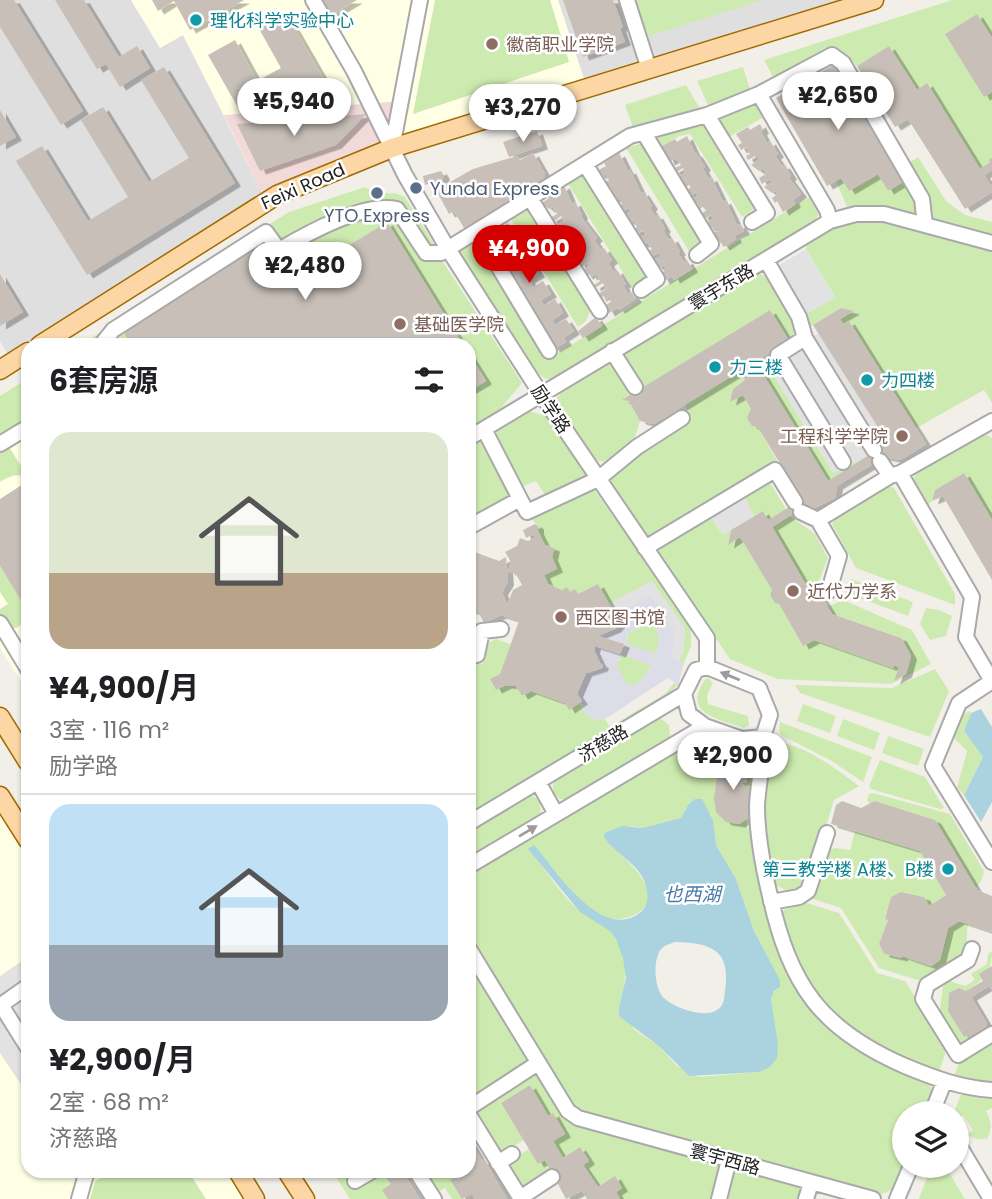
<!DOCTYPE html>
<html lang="zh">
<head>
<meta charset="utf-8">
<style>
  body { margin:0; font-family:Poppins,"Noto Sans SC",sans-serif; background:#f2f2f2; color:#202124; height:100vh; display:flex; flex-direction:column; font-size:26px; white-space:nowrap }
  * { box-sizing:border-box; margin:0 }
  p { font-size:23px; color:#757577 }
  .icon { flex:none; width:38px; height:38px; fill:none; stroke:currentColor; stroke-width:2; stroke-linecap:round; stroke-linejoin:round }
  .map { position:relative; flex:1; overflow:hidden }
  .panel { position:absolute; left:21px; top:338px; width:455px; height:840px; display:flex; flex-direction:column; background:#fff; border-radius:21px; box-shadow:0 2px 5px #0004 }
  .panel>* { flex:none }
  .tools { position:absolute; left:892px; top:1101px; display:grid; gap:14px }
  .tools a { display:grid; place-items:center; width:77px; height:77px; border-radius:50%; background:#fff; box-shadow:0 2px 5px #0004; font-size:35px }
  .price { position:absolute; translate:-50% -60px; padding:0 16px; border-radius:24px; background:#fff; color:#222; font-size:23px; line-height:46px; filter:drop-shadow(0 2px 4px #0008) }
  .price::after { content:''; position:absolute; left:50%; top:42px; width:21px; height:16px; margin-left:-10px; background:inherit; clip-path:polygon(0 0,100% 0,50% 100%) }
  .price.selected { background:#d40000; color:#fff }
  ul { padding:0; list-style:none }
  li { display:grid; align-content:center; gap:14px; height:371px; padding:0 28px }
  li+li { border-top:2px solid #e0e0e0 }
  li span { display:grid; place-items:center; height:217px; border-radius:21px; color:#555 }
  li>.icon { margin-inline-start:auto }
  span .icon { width:126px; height:126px; fill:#fffc; stroke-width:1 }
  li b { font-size:30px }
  h2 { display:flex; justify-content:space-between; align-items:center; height:84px; padding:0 28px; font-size:30px }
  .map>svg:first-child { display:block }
</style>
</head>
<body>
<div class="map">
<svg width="992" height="1199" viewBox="0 0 992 1199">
  <defs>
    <filter id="shadow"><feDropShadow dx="6" dy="3.5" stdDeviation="0" flood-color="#0004"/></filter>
  </defs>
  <rect width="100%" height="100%" fill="#f2efe9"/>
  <path fill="#e0dfdf" d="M0 0H131L160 48 183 35 266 201 13 362 0 341Z
    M558 0H874L587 88Z"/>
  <path fill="#f2dad9" d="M400 101 392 148 266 201 224 115Z"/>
  <path fill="#ffffe5" d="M131 0H558L587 88 392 148 400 101 224 115 183 35 160 48Z
    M28 378V692L0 648V396Z
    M0 797 28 842V1171H236L254 1199H0Z"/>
  <path fill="#cdebb0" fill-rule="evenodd" d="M435 0H550L569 62 413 114Z
    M634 0H763L646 37Z
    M952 0H992V38L977 14 945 34 984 96 992 92V158L988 160 990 162 980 169 927 84 917 90 889 46 857 66 835 47 825 48 773 77 764 60Z
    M743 67 751 93 710 109 697 81Z
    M686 85 702 112 634 130 625 105Z
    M754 100 764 117 727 138 714 117Z
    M705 119 759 206 742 217 690 134 679 136 656 150 654 142 656 135Z
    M643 143 704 242 689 251 626 148Z
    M918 157 946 201 965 215 992 222V236L932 222 907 164Z
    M583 169 650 276 632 287 566 180Z
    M878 174 888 191 906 180 920 209 913 214 847 207 836 181 841 178 849 191Z
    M365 187C383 198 390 189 405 197L434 244 433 247 429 248 401 206 387 200 314 224 273 253 222 330 217 345H80L289 212Z
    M812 195 820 211 816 220 556 378 546 379 532 369 457 251 472 238 547 360Z
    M528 206 591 309 585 322 578 327 509 216Z
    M385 210 395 212 426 261 443 262 522 383 501 408 469 429V391L486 380 469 354V345H463L387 222 327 259 319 245 314 248 309 240 313 234Z
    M865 218 883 219 992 250V403L984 390 916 428 849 321 843 324 840 319 853 311 841 308 805 330V315L835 297 806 249 808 241 839 223Z
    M757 272 767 277 799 330 798 340H789L770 310 624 400 629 401 640 421 634 440 604 462 592 459 556 408V399L569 384Z
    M767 364 833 473 870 455 828 481 761 371V367Z
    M740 371 745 380 733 389 730 401 743 395 751 409 752 426H757L778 462 650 541 607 480 653 441 692 418 685 405Z
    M28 378V418L0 435V396Z
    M528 411 547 416 586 476 583 480 545 495 536 481 519 488 491 432Z
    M985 434 992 438V520L964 473 935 490 932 501 926 506 912 483 916 473Z
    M483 436 514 495 469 518V445Z
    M9 447 23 469 28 466V479C17 472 10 476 0 482V452Z
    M769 481 786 509 768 520 763 511 754 516 745 498 747 490Z
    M888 486 894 488 955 594V605L856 568 832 524 840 514Z
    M589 488 595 491 691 625V646L684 663 679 661 684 649 652 581 609 604 598 584 578 594 570 592 567 588 562 590 548 584 544 575 554 548 545 545 538 531V526L530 517Z
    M710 515 722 534 731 530 728 544 740 537 772 590 770 595 779 604 803 646 814 640 892 668 894 665 899 667 895 680 906 674 911 656 901 638 832 614 827 607 843 600 912 630 931 664 891 684 777 679 730 659 654 548Z
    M790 516 815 534 828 558 816 588 806 585 772 527Z
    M0 566 28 611V621L16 628 8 626 0 614V609L8 604 0 592Z
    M851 579 913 602 908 616 846 593Z
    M926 608 939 610 952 616 946 636 930 640 920 624Z
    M647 624 656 627 659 639 657 654 624 644 628 639 627 634Z
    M496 639 511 644 500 674 490 679 496 690 506 685 516 686 522 696 531 691 565 703 569 709 579 703C586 714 590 721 605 719L610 727 665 694 674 683 678 685 665 697 469 815V659L482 664 489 643Z
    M620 654 652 665 643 678 635 686 625 682 615 663 620 660Z
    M935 669 949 691 930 737 800 693 795 685 892 688Z
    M708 678 713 683 707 695 708 704 748 716 749 725 744 728C727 722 689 716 699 691 702 685 702 681 708 678Z
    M803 704 836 716 830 733 797 721Z
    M969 711 971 713 964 731 983 757 964 795 957 788 967 751 955 739 953 735 963 715Z
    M661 719 669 725 670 735 666 743 568 800 560 799 554 794 553 786 555 779 654 720Z
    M843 719 880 733 874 750 837 736Z
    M780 722 872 757 863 782 830 760 781 735 779 731Z
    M888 736 924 749 918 766 882 753Z
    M711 739 723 744 720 756 743 764 746 754 753 755C763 772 756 804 746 821L803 995 931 1086 932 1095 925 1113H905V1164L895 1189 881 1194 576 1111 469 934V871L695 740ZM688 805 711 814 716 845 736 879 754 931 780 980V987L771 994 772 1010 759 1072 698 1077 677 1066 660 1047 635 1030 619 1007C627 982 630 950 609 930 601 922 589 919 581 912 562 897 545 869 529 849L534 846C550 863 582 909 602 916 612 920 624 920 634 915 672 897 626 859 609 844L631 826 642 828 681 818Z
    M775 743C803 742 837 770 859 786L834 800 810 879 805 889 793 894 772 883C763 830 756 796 775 743Z
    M880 760 925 777 944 808 940 809 871 789 869 786Z
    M873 793 950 814 984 871 982 879 976 888 935 820 875 801 870 804 867 800 869 794Z
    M525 796H533L539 800 541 811 537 818 469 859V830Z
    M855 831 920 851 946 895 929 906 924 897 901 892 891 897 885 919 888 920 879 944 884 954 901 958 902 956 931 966 940 960 948 928 959 921 968 924C966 935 968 944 966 955L924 982 879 968 841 908 810 898 828 850 836 848 850 850Z
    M797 900 839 913 877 973 905 981 947 1048 938 1075 845 1028 803 983 780 913Z
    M992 951C992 972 984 980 966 991L959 988 949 994 948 1011 964 1037 968 1035 972 1042 959 1050 939 1018 943 985 950 981 965 986 975 980 971 974 987 964 988 954Z
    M469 959 528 1060 524 1067 469 1103Z
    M992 1038V1084L953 1079 960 1060Z
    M532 1072 538 1074 566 1118 724 1164 716 1199H620L616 1192 622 1188 615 1177 598 1187 583 1165 589 1160 580 1147 563 1158 553 1141 565 1133 553 1114 548 1116 530 1085 501 1103 524 1140 501 1154 477 1116 478 1110Z
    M968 1091 992 1095V1108L986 1111C992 1122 992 1129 987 1139H977L966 1135 973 1130 963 1115 957 1118V1113H954L960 1096Z
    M529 1149 538 1163 545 1160 553 1172 523 1189 507 1163Z
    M931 1166H945L965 1199H919Z
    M729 1170 808 1188 805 1199H722Z
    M112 1171H188L206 1199H90L95 1181Z
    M332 1171H398L387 1177 391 1184 388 1199H350Z
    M421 1171H457L459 1174 450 1180 462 1199H452L445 1188 435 1194Z"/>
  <path fill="#e2e2e2" d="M806 249 835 297 805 315 776 267Z
    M819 333 888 443 880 449 810 338Z
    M801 345 870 455 833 473 767 364Z
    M741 498H745L754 516 723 535 710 515Z
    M652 581 685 628 684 649 679 661 670 657 674 646V630L614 614 609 604Z
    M28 957V1095L0 1053V976Z"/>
  <path fill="#dddde8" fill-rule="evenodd" d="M651 596 674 630V646L670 657 684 663 678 685 668 678 605 719 596 720 586 715 577 694 586 673H592L602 668 603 665 600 663 594 650 595 646 620 654 624 645 598 636 618 627 620 623 614 614ZM646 624 656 627 659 639 656 654 627 644V634ZM623 655 652 666 643 678 635 686 625 682 617 666 616 663Z"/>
  <path fill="#aad3df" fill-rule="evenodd" d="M981 709 992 727V802L981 822 964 795 983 757 964 731 971 713Z
    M695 799H702L713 820 716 845 736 879 754 931 780 980V987L774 991 771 999 778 1044 777 1058 770 1067 759 1072 689 1076 660 1047 619 1016V1007L626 978 623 958 616 939 610 931 580 912 528 849 534 845C556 870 603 945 642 911 650 903 648 890 644 880 636 862 615 854 604 837L605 833 622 826 642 828 681 818 688 805ZM675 942C712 943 731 950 725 991 724 999 724 1006 717 1010 704 1019 671 1007 662 996 654 985 653 960 661 949 665 945 669 944 675 942Z"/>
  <path fill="#c7bfb8" filter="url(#shadow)" d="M0 0H14L83 111 61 125 0 27Z
    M55 0H84L119 57 137 46 150 68 120 87 106 64 97 69Z
    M152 0H244L190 30 174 1 158 11Z
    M322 0H357L331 15Z
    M563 0H613L623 27 620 28 625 42 583 57Z
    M285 12 327 85 306 97 302 89 295 93 290 84 240 111 208 55 235 40 257 81 281 68 258 27Z
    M977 14 992 38V92L984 97 945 34Z
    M889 46 917 90 927 83 980 169 990 162 988 160 992 158V170L984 175 992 187V192L965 209 908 119 895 127 857 66Z
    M835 64 906 180 888 191 878 174 849 191 841 178 827 186 776 98Z
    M164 67 235 183 87 275 16 161 42 146 88 221 128 197 81 120 103 107 149 182 189 158 141 80Z
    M0 110 16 137 0 146Z
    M366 114 336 145 260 171 237 124Z
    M760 124 763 130 761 132 767 143 770 141 778 154 775 156 782 166 784 165 791 176 789 178 801 194 793 200 795 204 783 212 777 201 775 203 772 198 778 194 776 191 772 193 764 187 772 182 770 179 762 184 759 178 766 174 763 168 759 171 751 165 759 160 757 155 748 160 746 156 750 154 746 147 741 150 738 145 742 143 736 134 748 127 750 130Z
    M537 131 542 146 509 157 503 142Z
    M687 136 695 154 696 153 705 167 703 169 709 179 711 177 723 202 725 200 737 225 740 224 744 231 734 236 736 239 724 247 713 233 720 230 718 228 714 230 712 227 709 228 706 223 713 219 711 215 704 219 701 214 707 210 704 205 700 207 697 203 694 205 691 200 698 196 696 192 689 197 685 191 692 187 689 183 685 185 683 181 680 183 677 178 685 173 683 168 675 173 673 169 681 165 676 158 669 162 662 146 675 139 677 142Z
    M533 153 545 174 542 184 464 228 454 211 449 214 436 190 473 169 517 156 520 160Z
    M619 153 628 171 630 170 641 193 643 192 652 206 650 208 655 216 657 215 665 229 663 230 669 240 672 238 680 252 678 253 684 262 687 260 692 269 674 280 672 276 664 281 660 274 666 270 664 265 659 268 652 261 661 256 658 253 650 258 646 252 652 249 648 243 641 244 638 239 646 234 643 230 635 235 632 230 637 227 634 222 627 221 624 216 631 211 628 208 621 212 618 207 622 204 619 198 613 199 609 192 615 188 614 186 608 189 604 183 609 180 606 175H599L597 171 606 166 604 163Z
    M441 171 444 176 442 180 425 185 423 176Z
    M564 185 572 204 575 202 582 215 581 217 597 238 594 240 601 250 604 248 612 260 608 263 614 272 617 270 626 284 623 285 628 294 631 292 636 299 619 310 617 308 609 313 605 306 612 301 610 297 606 300 604 296 601 298 598 294 606 289 603 283 595 288 594 285 600 281 596 274 591 277 590 274 587 276 583 270 589 266 588 263 581 267 577 260 582 257 580 254 577 256 575 252 572 253 568 247 576 243 574 240 567 244 564 238 569 235 566 229 563 231 561 227 557 229 555 226 564 221 561 216 553 222 550 218 557 214 553 207 549 209 542 203 549 198 548 195Z
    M387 222 463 345H131L122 329 263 242 280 269 319 245 327 259Z
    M508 223 516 237 506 243 509 248 520 242 528 256 517 262 521 268 531 262 539 274 529 280 533 287 543 281 551 294 541 300 544 306 555 299 563 313 552 320 555 325 566 319 574 331 563 338 566 342 554 349 484 232 495 225 498 230Z
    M0 274 23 312 0 326Z
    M841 308 854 311 840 319 843 324 849 321 926 444 900 460 884 457 837 486 835 498 808 511 805 506 772 527 806 585 816 588 832 614 901 638 911 656 906 674 894 681 899 667 894 665 893 668 814 640 803 646 779 604 775 603 770 595 772 590 740 537 728 545 731 530 763 511 768 520 802 499 757 426H752L747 418 751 409 743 395 730 402 733 389 745 380 740 371 678 409 676 418 673 420 663 418 653 424 640 421 629 401 622 400 770 310 789 341 752 363 758 373 761 371 828 481 888 443 813 325Z
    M596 317 602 326 583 338 578 331Z
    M469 354 486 381 469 391Z
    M964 473 992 520V580L943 496 932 501 935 490Z
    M28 481V598L22 602 0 566V499Z
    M535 524 538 526V531L545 545 554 548 552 557 557 569 544 575 548 584 562 590 567 587 570 592 575 589 578 594 598 584 620 623 615 629 598 636 624 644 620 654 595 646 594 650 600 663 603 665 602 668 586 673 577 694 582 701 569 710 565 703 531 691 522 696 516 686 506 685 496 690 490 679 500 674 519 621 501 615 484 623 479 613 469 610V550L499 561 506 557 508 582 502 592 507 605 513 590 522 585 516 574 508 571 511 562 505 552 517 546 520 538 528 541 536 537 534 534 526 538 523 530Z
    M720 756 749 765 746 783 740 782 752 791 751 816 739 824 726 822 716 812 714 798Z
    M842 801 861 808 875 801 935 820 977 890 992 896V932L959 921 948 928 940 960 931 966 902 956V958L884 954 879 944 888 920 885 919 891 897 901 892 924 897 929 906 946 895 920 851 831 824 836 805Z
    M992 966V990L989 986 971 997 987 1024 985 1026 988 1032 972 1042 968 1035 964 1037 948 1011 949 993 959 988 966 991 983 981 979 974Z
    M530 1085 548 1116 553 1113 565 1134 553 1141 563 1158 580 1147 589 1161 583 1165 598 1187 615 1176 622 1188 616 1192 620 1199H587L582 1191 566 1199 545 1160 538 1164 501 1103Z
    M469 1140 482 1161 484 1159 507 1199H475L472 1194 462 1199 450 1180 459 1174 457 1171H469Z
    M398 1171H405V1176L420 1199H388L382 1190 391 1184 386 1178Z"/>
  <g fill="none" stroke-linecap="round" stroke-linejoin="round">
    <defs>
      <path id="minor" d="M313 0 354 71 405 175 448 249 541 394 707 638V667
        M627 0 649 69
        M707 115 767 213 752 222
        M644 133 711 244 697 255
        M392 148 420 0
        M585 164 657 279 641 290
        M530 198 600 311
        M830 221 827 210 759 94 832 55 843 63 922 199 925 225
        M477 231 549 351
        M766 260 799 317 805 338 874 450
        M805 338 778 355 843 462
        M101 345 113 330 266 232 279 250C308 233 363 202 397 209L426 253H441L630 136 707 115 759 94
        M612 351 635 387
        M484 429 520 499
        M469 438 830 221 856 214H884L992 243
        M0 444 28 427
        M880 461 890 476
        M900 473 972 597 966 637 992 681
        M801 512 818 520
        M469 527 520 499 527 512 598 479 637 447 682 418
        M645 548 775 470 795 502
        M829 591 839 556 818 520 890 476 900 473 992 421
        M0 623 28 669
        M477 655 482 631 501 629
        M992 681 959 703 933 766 992 862
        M684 694 689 714 705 726
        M763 737C764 761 758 783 757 806 757 835 763 867 770 896 790 985 820 1029 905 1066 934 1078 961 1088 992 1090
        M538 782 556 814
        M469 823 684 694 696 670 707 667 759 688 770 715 763 737 742 739 705 726 469 866
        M771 902 799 897 808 891 827 833
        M469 949 568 1111 578 1118 873 1199
        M972 949 968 960 927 985 923 999 958 1055 992 1034
        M28 986 1 1005 28 1048
        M469 1108 538 1063
        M932 1113 944 1082
        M469 1115 521 1199
        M957 1142 991 1199
        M498 1163 512 1154
        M416 1171 434 1199
        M355 1181 372 1171
        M520 1198 552 1177
        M79 1199 87 1171
        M719 1199 729 1160
        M806 1199 811 1183
        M897 1199 911 1166"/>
      <path id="major" d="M40 345 277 195 392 148 874 0
        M0 370 28 352
        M0 717 28 762
        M0 796 28 840
        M238 1171 255 1199
        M287 1171 305 1199"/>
    </defs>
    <use href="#minor" stroke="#a9a9a9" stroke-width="18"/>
    <use href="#major" stroke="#a06b00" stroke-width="21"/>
    <use href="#minor" stroke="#fff" stroke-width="14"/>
    <use href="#major" stroke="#fcd6a4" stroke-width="18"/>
  </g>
  <defs><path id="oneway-solid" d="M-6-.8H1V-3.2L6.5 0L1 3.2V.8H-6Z" transform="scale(1.75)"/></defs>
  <g fill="#9c9c9c">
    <use href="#oneway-solid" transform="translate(730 676) rotate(-158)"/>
    <use href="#oneway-solid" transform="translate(528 831) rotate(-31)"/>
  </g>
  <g fill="#0f9aa8" stroke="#fff" stroke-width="2.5">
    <circle cx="196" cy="20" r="7"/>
    <circle cx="715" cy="367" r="7"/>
    <circle cx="867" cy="380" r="7"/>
    <circle cx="948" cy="869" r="7"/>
  </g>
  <g fill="#8d6e63" stroke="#fff" stroke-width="2.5">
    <circle cx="492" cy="44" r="7"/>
    <circle cx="400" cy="324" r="7"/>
    <circle cx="902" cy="436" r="7"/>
    <circle cx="793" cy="591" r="7"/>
    <circle cx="561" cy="617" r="7"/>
  </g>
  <g fill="#5c6f8a" stroke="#fff" stroke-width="2.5">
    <circle cx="416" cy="188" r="7"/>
    <circle cx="377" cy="193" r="7"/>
  </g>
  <g text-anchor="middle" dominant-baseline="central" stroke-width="5" stroke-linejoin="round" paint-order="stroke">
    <g font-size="18" fill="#0d838f" stroke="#fff" text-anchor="start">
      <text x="210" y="20">理化科学实验中心</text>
      <text x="729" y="367">力三楼</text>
      <text x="881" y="380">力四楼</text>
      <text x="934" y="869" text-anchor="end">第三教学楼 A楼、B楼</text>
    </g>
    <g font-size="18" fill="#785e54" stroke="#fff" text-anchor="start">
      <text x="506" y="44">徽商职业学院</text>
      <text x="414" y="324">基础医学院</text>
      <text x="888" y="436" text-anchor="end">工程科学学院</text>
      <text x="807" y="591">近代力学系</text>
      <text x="575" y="617">西区图书馆</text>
    </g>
    <g font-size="18" fill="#222" stroke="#fff">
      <text transform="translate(303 186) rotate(-24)">Feixi Road</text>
      <text transform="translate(721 287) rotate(-31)">寰宇东路</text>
      <text transform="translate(551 409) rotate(56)">励学路</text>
      <text transform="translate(603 743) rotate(-31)">济慈路</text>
      <text transform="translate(725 1159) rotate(15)">寰宇西路</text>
    </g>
    <g font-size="18" fill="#4e5e75" stroke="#fff" text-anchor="start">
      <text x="430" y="188">Yunda Express</text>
      <text x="377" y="215" text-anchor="middle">YTO Express</text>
    </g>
    <g font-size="19" font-style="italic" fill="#4a7aab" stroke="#fff">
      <text x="692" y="894">也西湖</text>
    </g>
  </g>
</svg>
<div class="tools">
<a><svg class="icon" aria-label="layers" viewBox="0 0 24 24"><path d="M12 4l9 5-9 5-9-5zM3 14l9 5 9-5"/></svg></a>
</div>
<b class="price" style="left:838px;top:132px">¥2,650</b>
<b class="price" style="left:294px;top:138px">¥5,940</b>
<b class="price" style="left:523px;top:144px">¥3,270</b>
<b class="price selected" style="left:529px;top:285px">¥4,900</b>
<b class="price" style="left:305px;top:302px">¥2,480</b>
<b class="price" style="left:733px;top:792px">¥2,900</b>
<section class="panel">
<h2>6套房源<svg class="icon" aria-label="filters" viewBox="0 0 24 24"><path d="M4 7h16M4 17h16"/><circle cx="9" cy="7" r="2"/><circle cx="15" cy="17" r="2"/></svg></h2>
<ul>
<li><span style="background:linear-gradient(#dfe7d0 65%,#b9a48a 0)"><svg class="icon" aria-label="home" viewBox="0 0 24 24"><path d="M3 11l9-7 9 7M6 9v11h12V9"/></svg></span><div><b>¥4,900/月</b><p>3室 · 116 m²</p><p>励学路</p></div></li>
<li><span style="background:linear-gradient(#bfe0f5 65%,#9aa5b1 0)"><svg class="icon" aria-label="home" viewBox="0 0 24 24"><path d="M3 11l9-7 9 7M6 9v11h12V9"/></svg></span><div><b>¥2,900/月</b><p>2室 · 68 m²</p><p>济慈路</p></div></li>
</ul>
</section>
</div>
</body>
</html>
